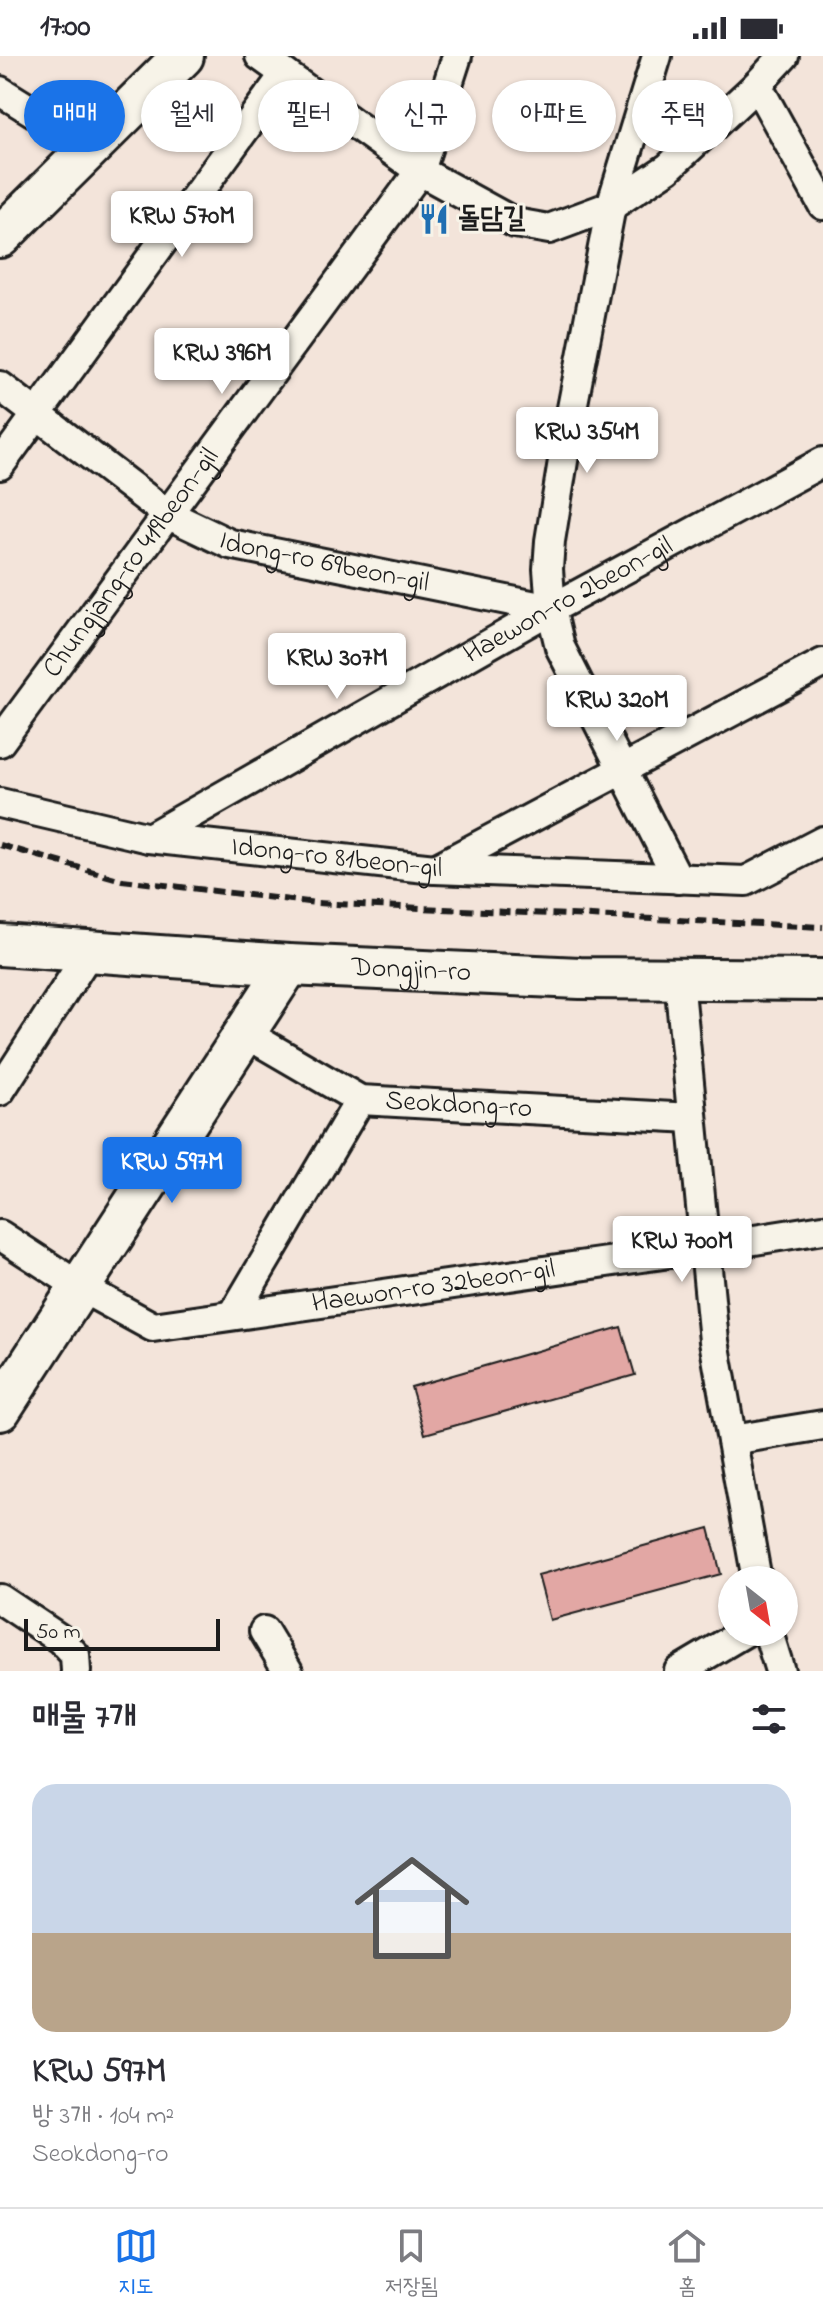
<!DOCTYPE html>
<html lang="ko">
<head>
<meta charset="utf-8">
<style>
  body { margin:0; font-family:"Indie Flower","Poor Story",sans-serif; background:#f7f7f7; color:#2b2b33; height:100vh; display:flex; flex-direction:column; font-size:30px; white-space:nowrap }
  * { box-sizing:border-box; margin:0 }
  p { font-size:26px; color:#7c7c81 }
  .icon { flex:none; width:44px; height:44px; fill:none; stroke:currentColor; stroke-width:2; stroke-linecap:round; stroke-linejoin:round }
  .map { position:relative; height:1615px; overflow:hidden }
  .drawer { display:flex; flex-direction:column; background:#fff; flex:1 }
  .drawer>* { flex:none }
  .banner { position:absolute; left:24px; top:24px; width:776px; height:72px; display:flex; gap:16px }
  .needle { width:52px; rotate:149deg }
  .buttons { position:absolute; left:718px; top:1510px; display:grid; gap:16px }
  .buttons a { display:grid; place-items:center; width:80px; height:80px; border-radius:50%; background:#fff; box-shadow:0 2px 6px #0004; font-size:40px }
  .scale { position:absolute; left:24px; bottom:20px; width:196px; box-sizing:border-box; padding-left:8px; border:4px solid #1c1c1c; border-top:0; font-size:22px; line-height:28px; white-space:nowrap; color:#1c1c1c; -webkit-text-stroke:6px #f7f3e8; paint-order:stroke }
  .price { position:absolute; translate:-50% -68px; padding:0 18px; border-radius:8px; background:#fff; color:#222; font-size:26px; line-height:52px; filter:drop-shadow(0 2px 4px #0008) }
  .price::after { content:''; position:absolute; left:50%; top:48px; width:24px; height:18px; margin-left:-12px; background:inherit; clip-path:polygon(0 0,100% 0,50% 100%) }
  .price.current { background:#1a73e8; color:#fff }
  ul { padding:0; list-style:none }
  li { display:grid; align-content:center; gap:16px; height:424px; padding:0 32px }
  li span { display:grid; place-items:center; height:248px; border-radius:24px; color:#555 }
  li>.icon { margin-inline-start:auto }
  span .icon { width:144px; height:144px; fill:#fffc; stroke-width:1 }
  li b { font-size:34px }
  h2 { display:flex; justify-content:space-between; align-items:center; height:96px; padding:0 32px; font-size:34px }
  .chip { padding:0 28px; border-radius:36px; background:#fff; box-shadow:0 2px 6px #0004; font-size:28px; line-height:72px }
  .chip.current { background:#1a73e8; color:#fff }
  .status { display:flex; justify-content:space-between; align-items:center; height:56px; padding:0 40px; background:#fff; direction:ltr }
  .status svg { height:22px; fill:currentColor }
  .menu { display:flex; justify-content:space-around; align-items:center; height:112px; border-top:2px solid #e1e1e2; background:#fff; font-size:22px; color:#7c7c81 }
  .menu a { display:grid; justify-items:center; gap:4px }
  .menu .current { color:#1a73e8 }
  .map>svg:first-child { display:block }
</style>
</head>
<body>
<div class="status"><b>17:00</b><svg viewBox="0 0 49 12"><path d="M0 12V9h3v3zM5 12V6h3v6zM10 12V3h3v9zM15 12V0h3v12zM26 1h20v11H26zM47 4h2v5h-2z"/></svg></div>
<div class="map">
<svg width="823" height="1615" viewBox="0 0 823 1615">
  <rect width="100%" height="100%" fill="#f3e4da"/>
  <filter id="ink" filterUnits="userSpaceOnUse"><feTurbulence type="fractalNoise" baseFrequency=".0125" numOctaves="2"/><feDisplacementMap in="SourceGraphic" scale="16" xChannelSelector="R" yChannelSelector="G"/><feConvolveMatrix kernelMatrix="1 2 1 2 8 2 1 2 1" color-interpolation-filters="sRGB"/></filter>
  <g filter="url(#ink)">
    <path fill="#e2a7a4" stroke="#1c1c1c" stroke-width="2" d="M621 1271 635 1319 425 1378 411 1331Z
      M709 1472 721 1518 550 1564 538 1519Z"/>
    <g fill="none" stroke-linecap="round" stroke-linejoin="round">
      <defs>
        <g id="street">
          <path d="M260 0 420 115 515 167 549 173 611 150 668 112 757 29 784 0"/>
          <path d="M657 0 611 150 569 368 550 485 548 513 551 553 560 591 678 823"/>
          <path d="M757 29 823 149"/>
          <path d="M0 35 90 91"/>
          <path id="s1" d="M0 330 167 458 230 488 551 553"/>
          <path d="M0 409 285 18"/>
          <path id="s2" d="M0 686 420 115 457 0"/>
          <path id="s3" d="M0 747 149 782 435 813 746 825 823 785"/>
          <path id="s4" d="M149 782 551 553 823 406"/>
          <path d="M435 813 823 607"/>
          <path d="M679 923 714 1285 757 1524"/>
          <path id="s5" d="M245 977 360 1044 692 1062"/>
          <path d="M0 1035 90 895"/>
          <path id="s6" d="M0 1179 80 1231 153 1271 705 1192 823 1173"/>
          <path d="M233 1259 360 1044"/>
          <path d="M732 1384 823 1369"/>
          <path d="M0 1543 60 1583 75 1599 76 1615"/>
          <path d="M264 1575 288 1615"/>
          <path d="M768 1576 780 1615"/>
          <path d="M679 1615 745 1576"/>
        </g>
        <g id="secondary">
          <path d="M0 181 183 0"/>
          <path id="s7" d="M0 889 289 909 580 922 823 924"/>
          <path d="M0 1354 289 909"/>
        </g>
      </defs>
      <use href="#street" stroke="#1c1c1c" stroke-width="34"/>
      <use href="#secondary" stroke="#1c1c1c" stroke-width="46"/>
      <use href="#street" stroke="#f7f3e8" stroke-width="28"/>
      <use href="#secondary" stroke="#f7f3e8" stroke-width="40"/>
      <path stroke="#1c1c1c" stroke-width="6" stroke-dasharray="12 6" stroke-linecap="butt" d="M0 789 122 824 316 847 823 871"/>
    </g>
  </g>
  <defs>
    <symbol id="restaurant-bare" viewBox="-9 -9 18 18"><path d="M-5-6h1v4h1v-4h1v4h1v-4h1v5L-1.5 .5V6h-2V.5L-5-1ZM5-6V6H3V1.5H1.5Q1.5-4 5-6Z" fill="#1f6fb2" stroke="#f7f3e8" stroke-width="2.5" paint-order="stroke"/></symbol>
  </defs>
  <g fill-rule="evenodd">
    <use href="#restaurant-bare" x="412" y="141" width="44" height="44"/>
  </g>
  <g text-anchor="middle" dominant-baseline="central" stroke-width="6" stroke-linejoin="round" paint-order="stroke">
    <g font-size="28" font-weight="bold" fill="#1c1c1c" stroke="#f7f3e8" text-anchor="start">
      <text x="458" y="163">돌담길</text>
    </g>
    <g font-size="28" fill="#1c1c1c" stroke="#f7f3e8">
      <text stroke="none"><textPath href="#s1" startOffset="376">Idong-ro 69beon-gil</textPath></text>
      <text stroke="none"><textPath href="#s2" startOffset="222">Chungjang-ro 419beon-gil</textPath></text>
      <text stroke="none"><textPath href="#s4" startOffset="482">Haewon-ro 2beon-gil</textPath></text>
      <text stroke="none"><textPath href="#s3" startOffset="342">Idong-ro 81beon-gil</textPath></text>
      <text stroke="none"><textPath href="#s7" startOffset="412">Dongjin-ro</textPath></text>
      <text stroke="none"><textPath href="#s5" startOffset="232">Seokdong-ro</textPath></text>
      <text stroke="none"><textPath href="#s6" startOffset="462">Haewon-ro 32beon-gil</textPath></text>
    </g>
  </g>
</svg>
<div class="buttons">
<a><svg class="needle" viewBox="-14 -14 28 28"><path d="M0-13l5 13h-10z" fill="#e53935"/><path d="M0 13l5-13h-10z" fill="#7c7c81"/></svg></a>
</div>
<div class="scale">50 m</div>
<b class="price" style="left:182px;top:203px">KRW 570M</b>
<b class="price" style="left:222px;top:340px">KRW 396M</b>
<b class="price" style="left:587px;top:419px">KRW 354M</b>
<b class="price" style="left:337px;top:645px">KRW 307M</b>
<b class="price" style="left:617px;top:687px">KRW 320M</b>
<b class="price current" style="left:172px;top:1149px">KRW 597M</b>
<b class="price" style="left:682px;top:1228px">KRW 700M</b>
<div class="banner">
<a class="chip current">매매</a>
<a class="chip">월세</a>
<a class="chip">필터</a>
<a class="chip">신규</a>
<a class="chip">아파트</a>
<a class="chip">주택</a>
</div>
</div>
<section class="drawer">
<h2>매물 7개<svg class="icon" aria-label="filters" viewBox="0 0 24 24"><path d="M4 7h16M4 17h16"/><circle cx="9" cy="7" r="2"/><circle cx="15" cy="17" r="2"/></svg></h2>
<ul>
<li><span style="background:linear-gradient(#c9d6e8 60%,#b9a48a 0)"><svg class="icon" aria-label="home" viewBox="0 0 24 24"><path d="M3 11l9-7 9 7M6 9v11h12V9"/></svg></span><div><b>KRW 597M</b><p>방 3개 · 104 m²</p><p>Seokdong-ro</p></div></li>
</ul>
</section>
<nav class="menu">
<a class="current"><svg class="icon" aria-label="map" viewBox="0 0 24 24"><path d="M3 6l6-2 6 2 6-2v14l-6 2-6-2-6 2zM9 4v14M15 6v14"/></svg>지도</a>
<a><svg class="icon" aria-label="saved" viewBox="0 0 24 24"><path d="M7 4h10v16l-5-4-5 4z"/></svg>저장됨</a>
<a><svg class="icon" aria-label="home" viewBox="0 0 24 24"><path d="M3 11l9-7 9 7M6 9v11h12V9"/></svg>홈</a>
</nav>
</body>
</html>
